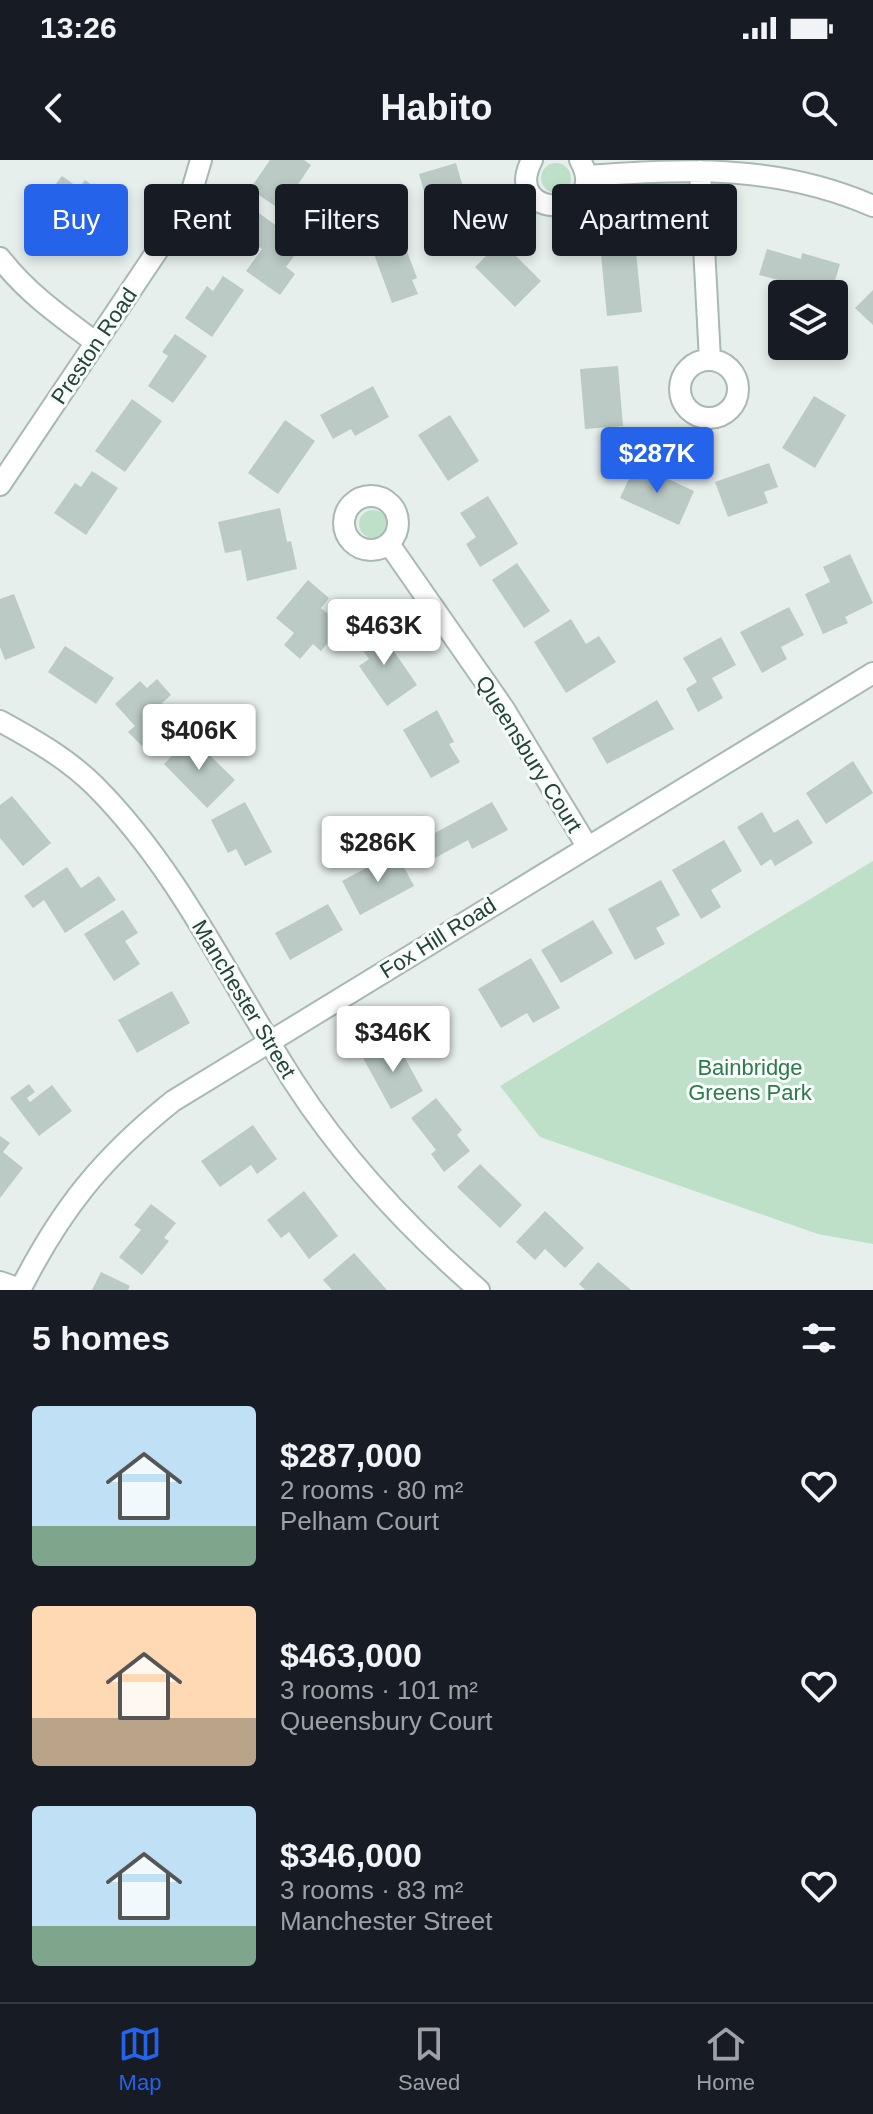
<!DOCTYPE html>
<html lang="en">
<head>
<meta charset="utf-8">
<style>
  body { margin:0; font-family:Arial,sans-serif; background:#242831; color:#f1f3f6; height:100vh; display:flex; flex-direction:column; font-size:30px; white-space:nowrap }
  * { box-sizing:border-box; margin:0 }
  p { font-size:26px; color:#9ea1a6 }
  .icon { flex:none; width:44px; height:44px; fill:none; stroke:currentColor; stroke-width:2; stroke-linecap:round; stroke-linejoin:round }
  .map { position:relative; height:1130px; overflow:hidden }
  .sheet { display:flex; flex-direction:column; background:#171b24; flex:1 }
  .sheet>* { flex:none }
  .guide { position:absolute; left:24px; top:24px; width:826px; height:72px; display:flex; gap:16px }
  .tools { position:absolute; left:768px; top:120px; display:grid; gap:16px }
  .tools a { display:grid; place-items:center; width:80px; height:80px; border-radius:8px; background:#171b24; box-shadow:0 4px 12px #0003; font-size:40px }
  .price { position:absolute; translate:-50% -68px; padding:0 18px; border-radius:8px; background:#fff; color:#222; font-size:26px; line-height:52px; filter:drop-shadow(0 2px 4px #0008) }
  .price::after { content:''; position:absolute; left:50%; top:48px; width:24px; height:18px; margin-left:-12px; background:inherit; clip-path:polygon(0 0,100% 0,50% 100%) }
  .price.current { background:#2563eb; color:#fff }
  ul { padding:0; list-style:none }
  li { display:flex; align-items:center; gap:24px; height:200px; padding:0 32px }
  li span { display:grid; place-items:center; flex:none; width:224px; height:160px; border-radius:8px; color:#555 }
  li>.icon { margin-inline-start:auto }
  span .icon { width:96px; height:96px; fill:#fffc; stroke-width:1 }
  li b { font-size:34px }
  h2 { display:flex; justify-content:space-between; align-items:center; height:96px; padding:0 32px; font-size:34px }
  .tag { padding:0 28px; border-radius:8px; background:#171b24; box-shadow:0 4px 12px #0003; font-size:28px; line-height:72px }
  .tag.current { background:#2563eb; color:#fff }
  .status { display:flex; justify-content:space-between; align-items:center; height:56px; padding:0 40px; background:#171b24; direction:ltr }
  .status svg { height:22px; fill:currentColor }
  header { display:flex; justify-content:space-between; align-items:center; height:104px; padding:0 32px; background:#171b24; font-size:36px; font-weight:800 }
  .dock { display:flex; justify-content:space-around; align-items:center; height:112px; border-top:2px solid #363941; background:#171b24; font-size:22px; color:#9ea1a6 }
  .dock a { display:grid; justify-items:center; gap:4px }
  .dock .current { color:#2563eb }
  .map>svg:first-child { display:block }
</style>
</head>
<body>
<div class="status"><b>13:26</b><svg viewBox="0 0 49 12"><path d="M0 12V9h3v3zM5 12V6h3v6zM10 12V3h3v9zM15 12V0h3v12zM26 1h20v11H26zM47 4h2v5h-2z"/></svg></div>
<header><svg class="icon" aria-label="back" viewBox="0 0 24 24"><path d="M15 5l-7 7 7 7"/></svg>Habito<svg class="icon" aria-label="search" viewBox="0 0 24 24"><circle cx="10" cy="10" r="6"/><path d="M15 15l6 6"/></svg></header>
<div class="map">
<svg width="873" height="1130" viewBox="0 0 873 1130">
  <rect width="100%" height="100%" fill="#e6efeb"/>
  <path fill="#bfe0c8" d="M541 18a15 15 0 1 1 30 0a15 15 0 1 1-30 0Z
    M359 364a14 14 0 1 1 28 0a14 14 0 1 1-28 0Z
    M873 701V1084L818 1074 540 977 500 926Z"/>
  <path fill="#bbcac4" d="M270 0H304L311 5 281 50 250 29Z
    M456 3 473 61 436 72 419 14Z
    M62 16 79 28 85 20 103 33 98 40 115 52 91 83 40 45Z
    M256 51 277 66 274 69 300 88 286 107 295 114 280 135 246 111 262 89 240 74Z
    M501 81 541 121 515 147 475 107Z
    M404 83 417 118 412 120 418 134 392 143 374 94Z
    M767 89 801 99 802 93 840 104 831 134 759 115Z
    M636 92 642 152 607 156 601 95Z
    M223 116 244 130 212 177 185 158 207 126 213 131Z
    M873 130V165L855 148Z
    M175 174 207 196 173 243 148 226 168 196 162 192Z
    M618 206 623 266 585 269 580 209Z
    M373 226 389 257 355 276 351 269 333 279 320 255Z
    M814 236 846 255 815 308 782 288Z
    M132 239 162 261 125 312 95 291Z
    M450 255 479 301 448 321 418 275Z
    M285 260 315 281 278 334 248 313Z
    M769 303 778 327 764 332 768 343 728 357 715 322Z
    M636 304 694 331 679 365 620 338Z
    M92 311 118 328 86 375 54 353 75 323 81 327Z
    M488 336 518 384 480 407 466 384 476 377 460 353Z
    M280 348 287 382 291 381 297 409 247 421 241 390 225 393 218 362Z
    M850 394 873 443 845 457 848 463 823 474 805 434 830 422 823 407Z
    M517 403 550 451 524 468 492 420Z
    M308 420 329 438 321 448 342 466 321 491 313 484 300 499 284 485 294 473 276 458Z
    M14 434 35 488 5 500 0 487V439Z
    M789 447 804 475 781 487 787 499 762 513 740 472Z
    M571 459 586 484 599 476 616 502 566 533 534 482Z
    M376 465 417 525 387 546 359 506 369 499 355 480Z
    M721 477 736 505 712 518 723 538 698 552 686 529 697 522 683 498Z
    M65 486 114 518 96 544 48 512Z
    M157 519 171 535 162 543 178 561 146 590 128 572 135 566 115 544 140 521 147 528Z
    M657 540 674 569 607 604 592 578Z
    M437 550 454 582 449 584 460 602 431 618 403 570Z
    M191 577 235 620 207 648 164 604Z
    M853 601 873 633 826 664 806 633Z
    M12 636 51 683 23 706 0 678V645Z
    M245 642 272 692 245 706 236 689 228 693 211 660Z
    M492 642 508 670 472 689 468 680 435 698 424 679Z
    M762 652 774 673 798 659 813 683 775 706 771 699 761 706 737 667Z
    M724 680 742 711 711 730 721 747 701 759 672 710Z
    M396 692 414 726 360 755 342 721Z
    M67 707 81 728 99 716 116 740 65 773 44 740 33 748 24 736Z
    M661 720 680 755 656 768 665 784 635 800 608 749Z
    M328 744 343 770 290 800 275 773Z
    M123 750 138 773 125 781 140 804 114 821 84 774Z
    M593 760 613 793 561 823 541 790Z
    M531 798 560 848 533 863 527 853 501 868 478 829Z
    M172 831 190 863 137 893 118 860Z
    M395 880 423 931 391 949 363 898Z
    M29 924 35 932 27 938 30 942 52 925 72 951 39 976 10 938Z
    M436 938 462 970 457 975 470 991 444 1012 431 994 436 990 411 958Z
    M253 965 277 999 257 1014 251 1005 220 1027 201 1001Z
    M0 976 10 983 3 992 23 1008 0 1038Z
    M480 1004 522 1045 500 1068 457 1027Z
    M304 1031 338 1076 309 1099 289 1072 281 1078 267 1060Z
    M151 1044 176 1063 164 1078 169 1081 142 1115 119 1097 141 1070 134 1065Z
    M545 1051 584 1088 565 1108 545 1089 535 1100 516 1082Z
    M354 1093 387 1130H332L323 1120Z
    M598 1102 631 1130H585L579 1124Z
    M101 1112 130 1126 128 1130H92Z"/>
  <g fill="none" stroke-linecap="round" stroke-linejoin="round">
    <defs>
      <path id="street" d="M532 0C500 62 613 59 580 0
        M700 11 710 200
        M586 16C689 9 776 4 873 46
        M0 98C27 133 60 156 95 182
        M680 229a29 29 0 1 1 58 0a29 29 0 1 1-58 0Z
        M0 325 178 60 190 37 201 0
        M344 363a27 27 0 1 1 54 0a27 27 0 1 1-54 0Z
        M389 384 504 549 587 686
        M0 561C33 579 68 599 95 626 179 710 230 822 294 922 345 1001 409 1069 479 1130
        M0 1122 20 1129
        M20 1130C61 1049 102 998 173 941L873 513"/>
    </defs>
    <use href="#street" stroke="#a8b8b2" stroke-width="24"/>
    <use href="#street" stroke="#fff" stroke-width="20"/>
  </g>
  <g text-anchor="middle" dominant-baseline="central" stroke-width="6" stroke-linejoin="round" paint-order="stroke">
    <g font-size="22" fill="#24423a" stroke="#f7fbf9">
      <text transform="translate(94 186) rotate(-56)">Preston Road</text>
      <text transform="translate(529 594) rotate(58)">Queensbury Court</text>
      <text transform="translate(438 778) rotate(-32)">Fox Hill Road</text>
      <text transform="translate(244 839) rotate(59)">Manchester Street</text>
    </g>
    <g font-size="22" fill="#2d7a4b" stroke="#f7fbf9">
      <text x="750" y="907">Bainbridge<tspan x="750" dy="25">Greens Park</tspan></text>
    </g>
  </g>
</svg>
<div class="tools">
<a><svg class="icon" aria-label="layers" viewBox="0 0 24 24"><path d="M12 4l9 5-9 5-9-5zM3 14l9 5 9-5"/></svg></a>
</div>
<b class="price current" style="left:657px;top:335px">$287K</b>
<b class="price" style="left:384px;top:507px">$463K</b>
<b class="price" style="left:199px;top:612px">$406K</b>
<b class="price" style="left:378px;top:724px">$286K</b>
<b class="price" style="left:393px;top:914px">$346K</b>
<div class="guide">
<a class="tag current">Buy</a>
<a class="tag">Rent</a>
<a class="tag">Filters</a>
<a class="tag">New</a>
<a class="tag">Apartment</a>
</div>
</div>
<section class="sheet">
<h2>5 homes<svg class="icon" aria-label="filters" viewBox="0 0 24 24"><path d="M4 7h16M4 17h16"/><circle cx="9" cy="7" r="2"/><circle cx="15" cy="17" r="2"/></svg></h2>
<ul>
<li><span style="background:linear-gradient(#bfe0f5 75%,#7fa58c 0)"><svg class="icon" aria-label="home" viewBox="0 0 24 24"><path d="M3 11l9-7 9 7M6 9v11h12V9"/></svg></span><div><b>$287,000</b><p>2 rooms · 80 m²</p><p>Pelham Court</p></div><svg class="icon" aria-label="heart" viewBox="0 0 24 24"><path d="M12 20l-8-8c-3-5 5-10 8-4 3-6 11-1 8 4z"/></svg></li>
<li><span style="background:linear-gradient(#ffd9b3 70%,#b9a48a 0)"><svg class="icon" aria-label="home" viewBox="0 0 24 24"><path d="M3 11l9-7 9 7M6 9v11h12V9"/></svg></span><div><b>$463,000</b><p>3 rooms · 101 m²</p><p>Queensbury Court</p></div><svg class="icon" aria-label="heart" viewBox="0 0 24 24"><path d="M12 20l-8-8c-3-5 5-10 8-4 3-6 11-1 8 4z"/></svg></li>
<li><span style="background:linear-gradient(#bfe0f5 75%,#7fa58c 0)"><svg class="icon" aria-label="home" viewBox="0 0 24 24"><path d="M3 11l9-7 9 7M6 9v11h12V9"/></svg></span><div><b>$346,000</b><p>3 rooms · 83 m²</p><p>Manchester Street</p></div><svg class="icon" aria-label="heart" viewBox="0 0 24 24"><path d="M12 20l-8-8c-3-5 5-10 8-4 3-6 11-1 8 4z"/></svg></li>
</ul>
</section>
<nav class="dock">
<a class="current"><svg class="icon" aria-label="map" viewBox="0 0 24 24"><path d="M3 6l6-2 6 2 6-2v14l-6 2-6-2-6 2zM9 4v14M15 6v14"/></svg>Map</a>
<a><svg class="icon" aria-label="saved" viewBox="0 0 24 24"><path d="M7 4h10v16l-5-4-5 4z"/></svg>Saved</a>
<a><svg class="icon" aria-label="home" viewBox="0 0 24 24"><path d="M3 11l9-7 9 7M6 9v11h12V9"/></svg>Home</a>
</nav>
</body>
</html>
